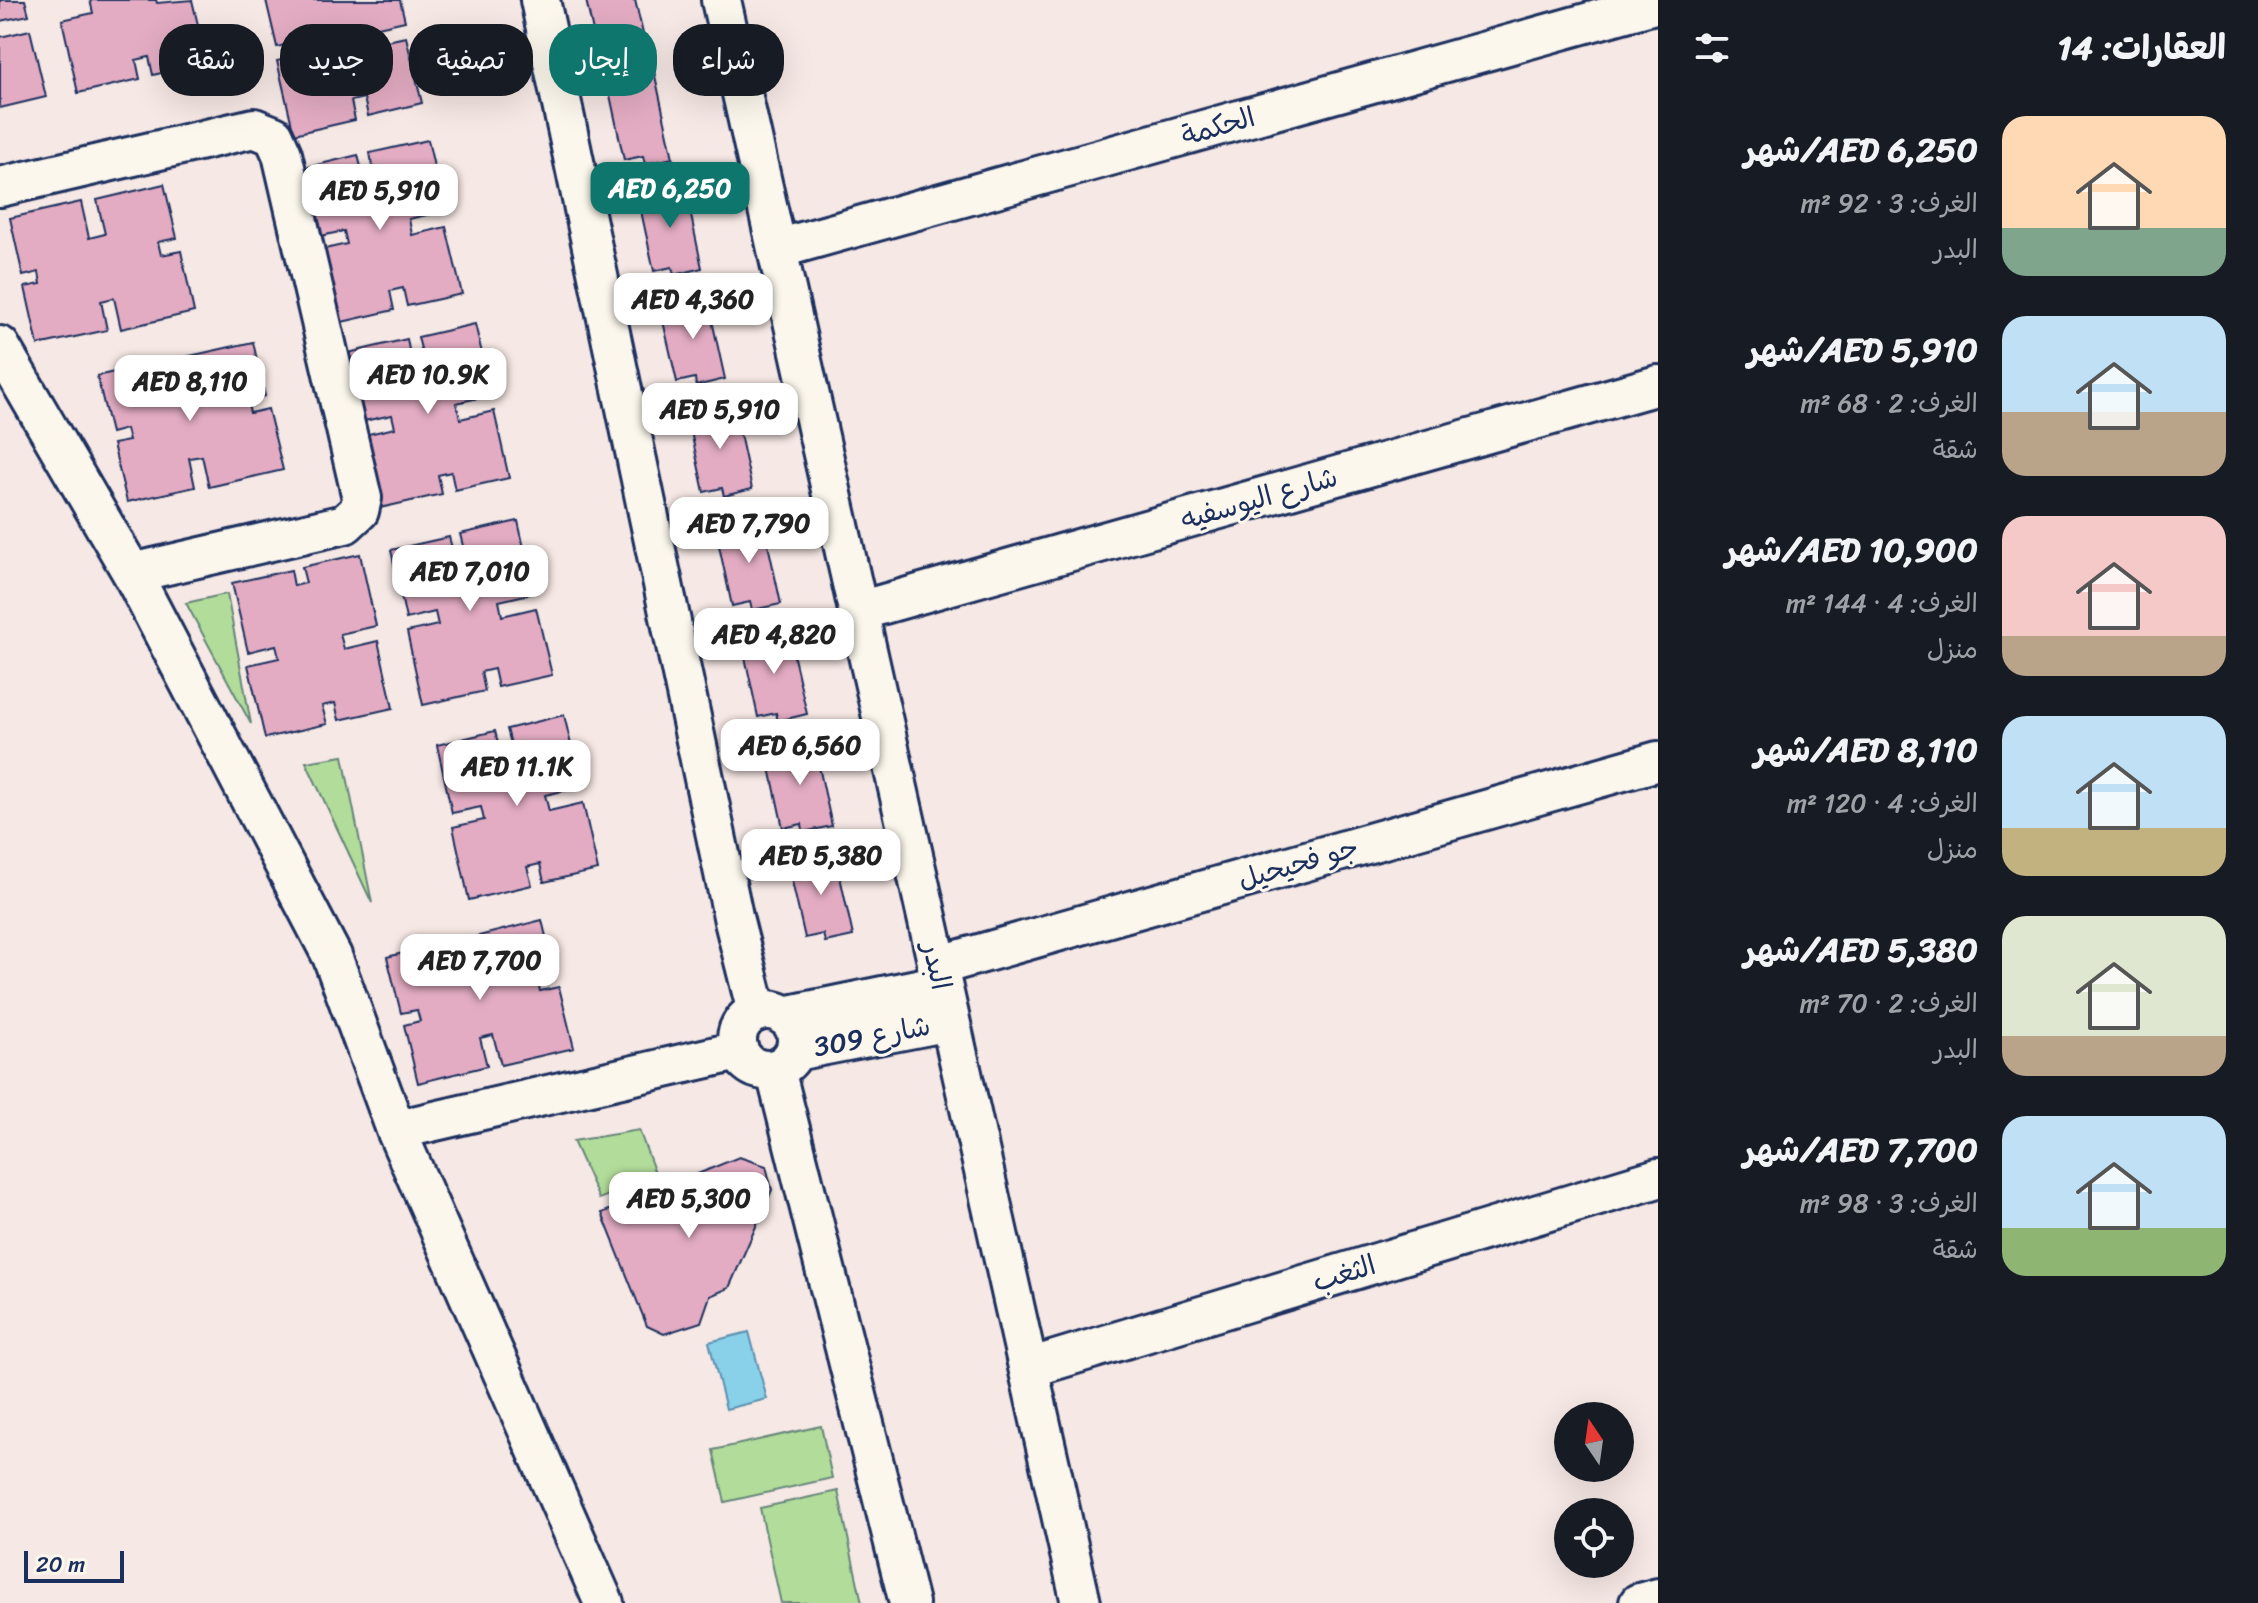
<!DOCTYPE html>
<html lang="ar">
<head>
<meta charset="utf-8">
<style>
  body { margin:0; font-family:Sriracha,"Playpen Sans Arabic",sans-serif; background:#242831; color:#f1f3f6; direction:rtl; height:100vh; display:flex; flex-direction:column; font-size:30px; white-space:nowrap }
  * { box-sizing:border-box; margin:0 }
  p { font-size:26px; color:#9ea1a6 }
  .icon { flex:none; width:44px; height:44px; fill:none; stroke:currentColor; stroke-width:2; stroke-linecap:round; stroke-linejoin:round }
  .map { position:relative; flex:1; overflow:hidden; direction:ltr }
  .side { display:flex; flex-direction:column; background:#171b24; width:600px }
  .side>* { flex:none }
  .top-card { position:absolute; left:24px; top:24px; width:760px; height:72px; direction:rtl; display:flex; gap:16px }
  .needle { width:52px; rotate:347deg }
  .controls { position:absolute; left:1554px; top:1402px; display:grid; gap:16px }
  .controls a { display:grid; place-items:center; width:80px; height:80px; border-radius:50%; background:#171b24; box-shadow:0 8px 32px #0002; font-size:40px }
  .scale { position:absolute; left:24px; bottom:20px; width:100px; box-sizing:border-box; padding-left:8px; border:4px solid #1b2f5e; border-top:0; font-size:22px; line-height:28px; white-space:nowrap; color:#1b2f5e; -webkit-text-stroke:6px #fbf7ec; paint-order:stroke }
  .price { position:absolute; translate:-50% -68px; padding:0 18px; border-radius:16px; background:#fff; color:#222; font-size:26px; line-height:52px; filter:drop-shadow(0 2px 4px #0008) }
  .price::after { content:''; position:absolute; left:50%; top:48px; width:24px; height:18px; margin-left:-12px; background:inherit; clip-path:polygon(0 0,100% 0,50% 100%) }
  .price.active { background:#0f766e; color:#fff }
  ul { padding:0; list-style:none }
  li { display:flex; align-items:center; gap:24px; height:200px; padding:0 32px }
  li span { display:grid; place-items:center; flex:none; width:224px; height:160px; border-radius:24px; color:#555 }
  li>.icon { margin-inline-start:auto }
  span .icon { width:96px; height:96px; fill:#fffc; stroke-width:1 }
  li b { font-size:34px }
  h2 { display:flex; justify-content:space-between; align-items:center; height:96px; padding:0 32px; font-size:34px }
  .pill { padding:0 28px; border-radius:32px; background:#171b24; box-shadow:0 8px 32px #0002; font-size:28px; line-height:72px }
  .pill.active { background:#0f766e; color:#fff }
  main { display:flex; flex:1; min-height:0 }
  .map>svg:first-child { display:block }
</style>
</head>
<body>
<main>
<section class="side">
<h2>العقارات: 14<svg class="icon" aria-label="filters" viewBox="0 0 24 24"><path d="M4 7h16M4 17h16"/><circle cx="9" cy="7" r="2"/><circle cx="15" cy="17" r="2"/></svg></h2>
<ul>
<li><span style="background:linear-gradient(#ffd9b3 70%,#7fa58c 0)"><svg class="icon" aria-label="home" viewBox="0 0 24 24"><path d="M3 11l9-7 9 7M6 9v11h12V9"/></svg></span><div><b>AED 6,250/شهر</b><p>الغرف: 3 · 92 m²</p><p>البدر</p></div></li>
<li><span style="background:linear-gradient(#bfe0f5 60%,#b9a48a 0)"><svg class="icon" aria-label="home" viewBox="0 0 24 24"><path d="M3 11l9-7 9 7M6 9v11h12V9"/></svg></span><div><b>AED 5,910/شهر</b><p>الغرف: 2 · 68 m²</p><p>شقة</p></div></li>
<li><span style="background:linear-gradient(#f6c9c9 75%,#b9a48a 0)"><svg class="icon" aria-label="home" viewBox="0 0 24 24"><path d="M3 11l9-7 9 7M6 9v11h12V9"/></svg></span><div><b>AED 10,900/شهر</b><p>الغرف: 4 · 144 m²</p><p>منزل</p></div></li>
<li><span style="background:linear-gradient(#bfe0f5 70%,#c2b280 0)"><svg class="icon" aria-label="home" viewBox="0 0 24 24"><path d="M3 11l9-7 9 7M6 9v11h12V9"/></svg></span><div><b>AED 8,110/شهر</b><p>الغرف: 4 · 120 m²</p><p>منزل</p></div></li>
<li><span style="background:linear-gradient(#dfe7d0 75%,#b9a48a 0)"><svg class="icon" aria-label="home" viewBox="0 0 24 24"><path d="M3 11l9-7 9 7M6 9v11h12V9"/></svg></span><div><b>AED 5,380/شهر</b><p>الغرف: 2 · 70 m²</p><p>البدر</p></div></li>
<li><span style="background:linear-gradient(#bfe0f5 70%,#8fb573 0)"><svg class="icon" aria-label="home" viewBox="0 0 24 24"><path d="M3 11l9-7 9 7M6 9v11h12V9"/></svg></span><div><b>AED 7,700/شهر</b><p>الغرف: 3 · 98 m²</p><p>شقة</p></div></li>
</ul>
</section>
<div class="map">
<svg width="1658" height="1603" viewBox="0 0 1658 1603">
  <rect width="100%" height="100%" fill="#f6e8e4"/>
  <filter id="ink" filterUnits="userSpaceOnUse"><feTurbulence type="fractalNoise" baseFrequency=".0125" numOctaves="2"/><feDisplacementMap in="SourceGraphic" scale="16" xChannelSelector="R" yChannelSelector="G"/><feConvolveMatrix kernelMatrix="1 2 1 2 8 2 1 2 1" color-interpolation-filters="sRGB"/></filter>
  <g filter="url(#ink)">
    <path fill="#b2dc99" stroke="#66867c" stroke-width="2" d="M226 594H227L251 724 186 603Z
      M343 756 372 903 306 762Z
      M639 1130 656 1176 599 1199 573 1141Z
      M821 1426 832 1478 725 1502 713 1450Z
      M838 1491 862 1603H781L760 1508Z"/>
    <path fill="#88d1e9" stroke="#5c90b1" stroke-width="2" d="M749 1332 767 1399 726 1409 709 1342Z"/>
    <path fill="#e3acc2" stroke="#1b2f5e" stroke-width="2" d="M0 0H25L29 15 0 21Z
      M90 0H156L157 3 192 0 207 62 153 75 149 57 136 60 140 79 78 93 62 20 93 13Z
      M266 0H400L405 21 369 29 372 44 406 37 422 103 368 116 364 98 351 101 355 120 294 134 277 61 308 54 305 40 277 47Z
      M586 0H635L644 38 615 45 613 37 595 41Z
      M30 30 46 97 0 108V37Z
      M654 71 673 158 645 164 643 156 624 160 608 86Z
      M428 140 444 211 409 219 412 235 446 227 462 294 407 306 403 288 390 291 394 310 333 324 316 251 347 244 344 231 316 237 300 169 358 155 362 171 373 169 370 153Z
      M684 182 702 268 674 275 672 267 654 271 638 197Z
      M164 184 177 238 158 242 161 255 181 251 194 312 121 329 114 298 101 301 107 330 38 345 25 287 41 284 39 272 23 276 10 218 81 202 89 238 105 234 97 200Z
      M706 293 725 379 696 386 695 378 677 382 660 308Z
      M475 324 492 395 456 403 460 419 494 411 509 478 455 490 451 472 438 475 442 494 380 508 364 435 395 428 392 415 364 421 348 353 407 339 410 355 422 353 418 337Z
      M253 342 265 396 247 400 250 413 268 409 283 470 209 487 202 456 189 458 195 487 127 502 113 444 129 441 126 429 111 433 97 376 170 359 178 395 193 392 185 357Z
      M733 402 752 489 724 496 722 488 704 492 688 418Z
      M762 517 781 604 752 610 750 602 732 606 716 532Z
      M518 521 534 593 499 601 502 616 536 608 552 675 498 687 494 669 481 672 485 691 423 705 407 632 438 625 435 612 406 619 391 550 449 537 453 552 464 550 460 534Z
      M360 554 376 626 340 634 344 649 378 641 393 708 339 720 335 703 322 706 327 724 265 738 248 665 279 658 276 645 248 652 232 583 291 570 294 586 306 583 302 567Z
      M787 627 807 714 778 721 776 713 758 717 742 643Z
      M564 715 581 787 545 795 549 811 583 803 598 870 544 882 540 864 527 867 532 885 469 900 453 827 484 820 481 807 452 813 437 745 495 731 499 747 511 744 507 729Z
      M813 739 832 826 803 832 802 824 783 828 767 754Z
      M834 849 853 936 825 942 823 934 805 938 788 864Z
      M542 920 555 974 537 978 540 991 559 987 574 1048 501 1065 493 1035 480 1038 487 1066 418 1083 404 1025 420 1021 417 1010 401 1013 387 957 459 939 468 975 483 970 475 937Z
      M739 1157 766 1166 772 1190 729 1288 710 1296 701 1322 664 1334 647 1326 602 1213Z"/>
    <g fill="none" stroke-linecap="round" stroke-linejoin="round">
      <defs>
        <path id="minor" d="M540 0 734 921 757 1012
          M721 0 1081 1603
          M0 187 254 128 274 136 282 154 362 498 359 511 345 524 132 573
          M777 249 1658 3
          M0 346 132 573 332 956 396 1130 604 1603
          M859 611 1658 385
          M937 966 1658 761
          M737 1040a30 30 0 1 1 60 0a30 30 0 1 1-60 0Z
          M784 1016 941 984
          M795 1051 950 1021
          M775 1069 909 1603
          M396 1130 738 1051
          M1029 1368 1658 1178
          M1639 1603 1658 1598"/>
      </defs>
      <use href="#minor" stroke="#1b2f5e" stroke-width="44"/>
      <use href="#minor" stroke="#fbf7ec" stroke-width="38"/>
    </g>
  </g>
  <g text-anchor="middle" dominant-baseline="central" stroke-width="6" stroke-linejoin="round" paint-order="stroke">
    <g font-size="28" fill="#1b2f5e" stroke="#fbf7ec">
      <text transform="translate(1218 126) rotate(-16)">الحكمة</text>
      <text transform="translate(1259 498) rotate(-16)">شارع اليوسفيه</text>
      <text transform="translate(1298 863) rotate(-16)">جو فحيحيل</text>
      <text transform="translate(937 966) rotate(78)">البدر</text>
      <text transform="translate(872 1036) rotate(-11)">شارع 309</text>
      <text transform="translate(1344 1273) rotate(-17)">الثغب</text>
    </g>
  </g>
</svg>
<div class="controls">
<a><svg class="needle" viewBox="-14 -14 28 28"><path d="M0-13l5 13h-10z" fill="#e53935"/><path d="M0 13l5-13h-10z" fill="#9ea1a6"/></svg></a>
<a><svg class="icon" aria-label="locate" viewBox="0 0 24 24"><circle cx="12" cy="12" r="6"/><path d="M12 2v4M12 18v4M2 12h4M18 12h4"/></svg></a>
</div>
<div class="scale">20 m</div>
<b class="price active" style="left:670px;top:230px">AED 6,250</b>
<b class="price" style="left:380px;top:232px">AED 5,910</b>
<b class="price" style="left:693px;top:341px">AED 4,360</b>
<b class="price" style="left:428px;top:416px">AED 10.9K</b>
<b class="price" style="left:190px;top:423px">AED 8,110</b>
<b class="price" style="left:720px;top:451px">AED 5,910</b>
<b class="price" style="left:749px;top:565px">AED 7,790</b>
<b class="price" style="left:470px;top:613px">AED 7,010</b>
<b class="price" style="left:774px;top:676px">AED 4,820</b>
<b class="price" style="left:800px;top:787px">AED 6,560</b>
<b class="price" style="left:517px;top:808px">AED 11.1K</b>
<b class="price" style="left:821px;top:897px">AED 5,380</b>
<b class="price" style="left:480px;top:1002px">AED 7,700</b>
<b class="price" style="left:689px;top:1240px">AED 5,300</b>
<div class="top-card">
<a class="pill">شراء</a>
<a class="pill active">إيجار</a>
<a class="pill">تصفية</a>
<a class="pill">جديد</a>
<a class="pill">شقة</a>
</div>
</div>
</main>
</body>
</html>
